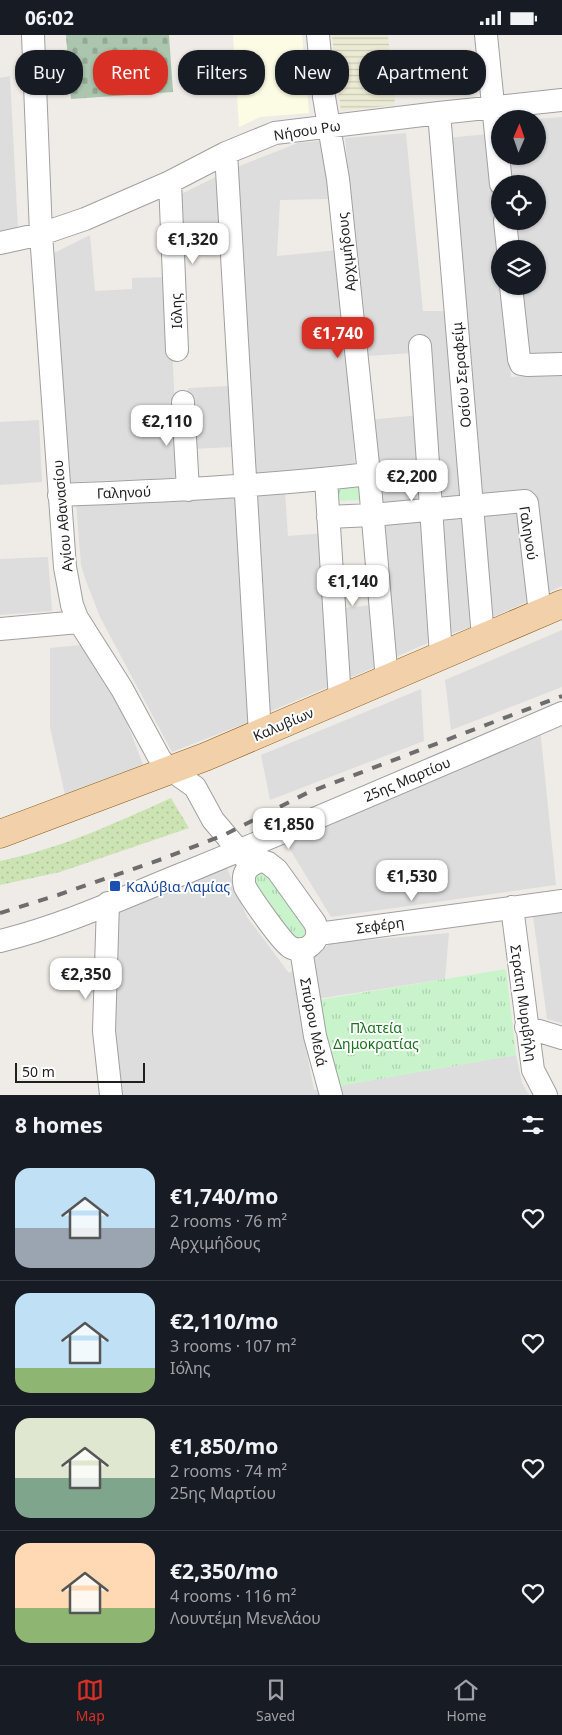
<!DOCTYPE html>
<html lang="en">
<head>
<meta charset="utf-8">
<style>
  body { margin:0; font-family:"Noto Sans",sans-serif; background:#242831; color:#f1f3f6; height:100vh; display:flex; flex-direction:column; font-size:19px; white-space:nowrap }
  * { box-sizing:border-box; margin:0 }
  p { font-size:16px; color:#9ea1a6 }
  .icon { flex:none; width:28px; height:28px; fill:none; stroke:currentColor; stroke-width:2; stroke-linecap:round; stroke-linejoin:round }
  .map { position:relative; height:1060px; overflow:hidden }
  .panel { display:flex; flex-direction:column; background:#171b24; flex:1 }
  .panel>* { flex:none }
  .hud { position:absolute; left:15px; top:15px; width:532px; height:45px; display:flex; gap:10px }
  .needle { width:32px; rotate:2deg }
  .controls { position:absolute; left:491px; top:75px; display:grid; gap:10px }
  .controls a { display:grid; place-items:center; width:55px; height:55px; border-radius:50%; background:#171b24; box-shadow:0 1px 4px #0004; font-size:25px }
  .scale { position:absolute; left:15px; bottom:12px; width:130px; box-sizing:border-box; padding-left:5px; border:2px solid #1f1f1f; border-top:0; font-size:14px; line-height:18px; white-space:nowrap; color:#1f1f1f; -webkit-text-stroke:4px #fff; paint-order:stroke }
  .price { position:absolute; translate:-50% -42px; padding:0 11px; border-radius:10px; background:#fff; color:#222; font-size:16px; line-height:32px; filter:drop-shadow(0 1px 2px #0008) }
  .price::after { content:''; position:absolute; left:50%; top:30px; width:15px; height:11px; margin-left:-8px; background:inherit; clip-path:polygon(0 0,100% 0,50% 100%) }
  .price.on { background:#d93025; color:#fff }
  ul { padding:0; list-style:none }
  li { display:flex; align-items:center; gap:15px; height:125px; padding:0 15px }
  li+li { border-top:1px solid #363941 }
  li span { display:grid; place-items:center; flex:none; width:140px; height:100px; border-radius:15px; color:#555 }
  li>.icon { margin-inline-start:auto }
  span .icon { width:60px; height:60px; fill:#fffc; stroke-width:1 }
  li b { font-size:21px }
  h2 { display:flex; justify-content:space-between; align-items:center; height:60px; padding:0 15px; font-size:21px }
  .tag { padding:0 18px; border-radius:20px; background:#171b24; box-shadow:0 1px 4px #0004; font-size:18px; line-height:45px }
  .tag.on { background:#d93025; color:#fff }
  .status { display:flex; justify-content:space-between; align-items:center; height:35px; padding:0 25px; background:#171b24; direction:ltr }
  .status svg { height:14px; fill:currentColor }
  .menu { display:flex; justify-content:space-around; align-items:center; height:70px; border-top:1px solid #363941; background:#171b24; font-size:14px; color:#9ea1a6 }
  .menu a { display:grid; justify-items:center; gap:2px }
  .menu .on { color:#d93025 }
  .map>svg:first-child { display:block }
</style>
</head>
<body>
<div class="status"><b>06:02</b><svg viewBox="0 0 49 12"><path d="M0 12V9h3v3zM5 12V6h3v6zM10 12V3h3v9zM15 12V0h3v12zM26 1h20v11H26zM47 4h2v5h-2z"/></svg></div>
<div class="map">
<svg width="562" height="1060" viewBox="0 0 562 1060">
  <defs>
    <pattern id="farmland-rules" width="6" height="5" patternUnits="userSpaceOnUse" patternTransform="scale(1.25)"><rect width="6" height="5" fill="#ebebd4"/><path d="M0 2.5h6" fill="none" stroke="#c9c9b6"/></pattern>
    <pattern id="grass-dots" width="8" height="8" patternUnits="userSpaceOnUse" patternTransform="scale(1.25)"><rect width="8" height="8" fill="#cce3b3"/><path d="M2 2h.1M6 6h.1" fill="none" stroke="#afc29a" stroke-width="1.8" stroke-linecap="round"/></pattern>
    <pattern id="cemetery-stones" width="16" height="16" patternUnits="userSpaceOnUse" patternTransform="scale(1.25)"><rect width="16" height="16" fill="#abc5ae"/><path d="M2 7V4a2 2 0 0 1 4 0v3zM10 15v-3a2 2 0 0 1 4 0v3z" fill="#93a995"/></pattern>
    <pattern id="park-tufts" width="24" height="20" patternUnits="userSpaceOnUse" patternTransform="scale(1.25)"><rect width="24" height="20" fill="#c9f4cb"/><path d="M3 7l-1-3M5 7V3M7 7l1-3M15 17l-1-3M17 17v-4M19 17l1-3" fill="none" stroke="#acd1ae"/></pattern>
  </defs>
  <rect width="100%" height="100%" fill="#efece7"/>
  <path fill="#ddd" d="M10 41 18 194 0 199V43Z
    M562 82V323L524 327 516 251H538V214H512L510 186H538V149H506L503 121H538V84Z
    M406 98 423 276H450L467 463 440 466 429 317 366 321 345 103Z
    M489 99 500 219V251H503L511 342 562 338V551L545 559 534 457 477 462 446 103Z
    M319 106 325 119 329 164 280 165 277 221 339 215 355 429 250 440 232 134 298 108Z
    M222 139 225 212 179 215 177 161Z
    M90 200 95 256 132 254V243L169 242 178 443 71 447 52 219Z
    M229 351 234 412 192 414 188 353Z
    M420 380 426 468 377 472 368 385Z
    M39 385 42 447 0 450V387Z
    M285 456 288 501 326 498 332 574 374 570 380 630 264 679 250 459Z
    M239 460 254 685 172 717 100 582 86 546 81 530 76 468Z
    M524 474 534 564 488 584 479 479Z
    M467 479 476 590 445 601 437 482Z
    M427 482 437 604 391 624 378 486Z
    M48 522 52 576 0 580V524Z
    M562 595V652L451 695 445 645Z
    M81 610 113 659 125 683 144 732 65 760 50 692V613Z
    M421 654 424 706 270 765 261 720Z
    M540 693 556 850 331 882 277 793Z
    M227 833 247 882 289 938 331 908 449 898 445 944 297 967 314 1055 516 1020 522 1048 529 1060H119L113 993 117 873Z
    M562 877V988L547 984 533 881Z"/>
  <path fill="#fcfbe3" d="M233 0H302L309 78 260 82 239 92Z"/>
  <path fill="url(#farmland-rules)" d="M332 0H388L395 70 341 76Z"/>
  <path fill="url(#grass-dots)" d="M171 763 189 793 60 837 0 850V826C60 814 115 788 171 763Z"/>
  <path fill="url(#cemetery-stones)" d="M66 0H169L173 57 71 64Z"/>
  <path fill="url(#park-tufts)" d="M359 449 360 465 336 466 335 450Z
    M260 831 313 894 295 909 249 839Z
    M506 934 516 1020 334 1052 318 965Z"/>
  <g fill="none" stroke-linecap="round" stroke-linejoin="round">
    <defs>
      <path id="minor" d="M33 0 41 199 65 532 72 570 77 583 122 654 160 724 168 733 195 752 213 785 251 830
        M318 0 324 62 338 144 369 439 387 645
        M486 0 501 149
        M439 78 483 602
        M226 118 260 699
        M170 147 177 315
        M505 186 508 214
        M0 208 41 199 85 184 170 147 226 118 275 98 439 78 562 65
        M511 251 519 324 521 329 527 330 562 329
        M420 311 441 620
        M183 367 188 455
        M326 444 340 665
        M59 460C163 456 266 451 369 439
        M328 482 372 480 525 466 527 468 540 578
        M0 594 79 587
        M262 826 268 828 277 835 315 888C318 895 319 903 312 909 307 915 297 916 290 912 281 906 251 863 245 852 241 838 248 829 262 826Z
        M108 868 104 996 111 1060
        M512 872 533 1035 546 1060
        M318 899 562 866
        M0 906C66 890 129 860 192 835 316 784 439 731 562 678
        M301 914 315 1001 331 1060
        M526 992 562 1003"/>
      <path id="major" d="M0 799 205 722 562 569"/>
    </defs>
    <use href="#minor" stroke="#a0a0a0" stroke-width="24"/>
    <use href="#major" stroke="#8a5d11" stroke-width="29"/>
    <use href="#minor" stroke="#fff" stroke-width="22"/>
    <use href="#major" stroke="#f2d0a9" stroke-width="28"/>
    <path stroke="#6d6d6d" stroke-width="4" stroke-dasharray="10 10" stroke-linecap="butt" d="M0 878 58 860 162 824 224 800 307 758 562 661"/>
  </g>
  <rect fill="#1a4fb4" stroke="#fff" stroke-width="2" x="109" y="845" width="12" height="12" rx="2.5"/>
  <g text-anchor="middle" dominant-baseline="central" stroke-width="4" stroke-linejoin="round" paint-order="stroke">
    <g font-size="14" fill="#1f1f1f" stroke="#fff">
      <text transform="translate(307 95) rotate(-9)">Νήσου Ρω</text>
      <text transform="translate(346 217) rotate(-96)">Αρχιμήδους</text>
      <text transform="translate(176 276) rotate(-92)">Ιόλης</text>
      <text transform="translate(461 340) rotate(-95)">Οσίου Σεραφείμ</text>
      <text transform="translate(124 457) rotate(-2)">Γαληνού</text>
      <text transform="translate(62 481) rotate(-95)">Αγίου Αθανασίου</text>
      <text transform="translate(529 498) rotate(81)">Γαληνού</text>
      <text transform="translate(283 689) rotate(-23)">Καλυβίων</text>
      <text transform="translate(407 744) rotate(-23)">25ης Μαρτίου</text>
      <text transform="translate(380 890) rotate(-8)">Σεφέρη</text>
      <text transform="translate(524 968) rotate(82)">Στράτη Μυριβήλη</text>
      <text transform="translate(314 987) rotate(79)">Σπύρου Μελά</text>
    </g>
    <g font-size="14" fill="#164399" stroke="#fff" text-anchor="start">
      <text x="126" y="851">Καλύβια Λαμίας</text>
    </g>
    <g font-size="14" fill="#18731c" stroke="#fff">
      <text x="376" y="992">Πλατεία<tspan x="376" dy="16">Δημοκρατίας</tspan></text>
    </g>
  </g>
</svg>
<div class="controls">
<a><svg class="needle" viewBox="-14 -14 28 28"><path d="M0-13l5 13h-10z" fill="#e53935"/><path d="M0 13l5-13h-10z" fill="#9ea1a6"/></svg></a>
<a><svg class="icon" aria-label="locate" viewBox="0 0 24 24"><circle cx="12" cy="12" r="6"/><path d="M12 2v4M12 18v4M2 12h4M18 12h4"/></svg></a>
<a><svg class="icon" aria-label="layers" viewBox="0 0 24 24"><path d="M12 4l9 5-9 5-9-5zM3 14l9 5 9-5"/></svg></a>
</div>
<div class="scale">50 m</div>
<b class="price" style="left:193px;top:230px">€1,320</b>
<b class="price on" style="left:338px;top:324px">€1,740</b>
<b class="price" style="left:167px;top:412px">€2,110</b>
<b class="price" style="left:412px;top:467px">€2,200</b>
<b class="price" style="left:353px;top:572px">€1,140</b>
<b class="price" style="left:289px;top:815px">€1,850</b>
<b class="price" style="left:412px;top:867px">€1,530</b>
<b class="price" style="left:86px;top:965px">€2,350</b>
<div class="hud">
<a class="tag">Buy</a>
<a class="tag on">Rent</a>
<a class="tag">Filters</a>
<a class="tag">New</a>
<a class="tag">Apartment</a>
</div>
</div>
<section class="panel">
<h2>8 homes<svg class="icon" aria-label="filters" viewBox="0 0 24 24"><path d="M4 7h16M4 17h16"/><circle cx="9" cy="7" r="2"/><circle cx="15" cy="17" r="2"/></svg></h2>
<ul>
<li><span style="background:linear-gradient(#bfe0f5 60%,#9aa5b1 0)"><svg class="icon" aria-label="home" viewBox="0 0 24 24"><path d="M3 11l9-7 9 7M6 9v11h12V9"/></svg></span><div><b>€1,740/mo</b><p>2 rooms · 76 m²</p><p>Αρχιμήδους</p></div><svg class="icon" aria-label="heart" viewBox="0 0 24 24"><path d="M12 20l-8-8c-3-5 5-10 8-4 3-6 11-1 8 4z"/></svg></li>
<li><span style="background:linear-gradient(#bfe0f5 75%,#8fb573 0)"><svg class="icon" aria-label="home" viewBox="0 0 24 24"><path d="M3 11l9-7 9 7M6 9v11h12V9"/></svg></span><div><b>€2,110/mo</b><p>3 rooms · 107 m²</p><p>Ιόλης</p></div><svg class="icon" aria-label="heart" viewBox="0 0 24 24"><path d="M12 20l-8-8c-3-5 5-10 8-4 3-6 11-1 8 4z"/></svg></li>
<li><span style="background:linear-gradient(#dfe7d0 60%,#7fa58c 0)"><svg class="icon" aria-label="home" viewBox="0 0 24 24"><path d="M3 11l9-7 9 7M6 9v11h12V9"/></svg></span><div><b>€1,850/mo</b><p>2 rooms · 74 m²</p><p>25ης Μαρτίου</p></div><svg class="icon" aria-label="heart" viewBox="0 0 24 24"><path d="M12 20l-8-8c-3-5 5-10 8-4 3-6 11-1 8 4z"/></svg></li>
<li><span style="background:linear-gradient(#ffd9b3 65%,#8fb573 0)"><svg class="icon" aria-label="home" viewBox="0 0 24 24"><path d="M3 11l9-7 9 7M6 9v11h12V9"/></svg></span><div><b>€2,350/mo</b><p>4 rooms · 116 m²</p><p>Λουντέμη Μενελάου</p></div><svg class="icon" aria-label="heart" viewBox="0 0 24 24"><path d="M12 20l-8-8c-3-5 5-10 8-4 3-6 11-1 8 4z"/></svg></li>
</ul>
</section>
<nav class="menu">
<a class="on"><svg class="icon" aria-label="map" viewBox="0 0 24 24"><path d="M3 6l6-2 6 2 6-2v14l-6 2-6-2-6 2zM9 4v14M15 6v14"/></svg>Map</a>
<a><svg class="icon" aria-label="saved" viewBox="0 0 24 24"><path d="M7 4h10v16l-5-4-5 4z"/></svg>Saved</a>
<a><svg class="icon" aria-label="home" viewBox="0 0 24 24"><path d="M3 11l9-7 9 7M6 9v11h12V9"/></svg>Home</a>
</nav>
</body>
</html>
